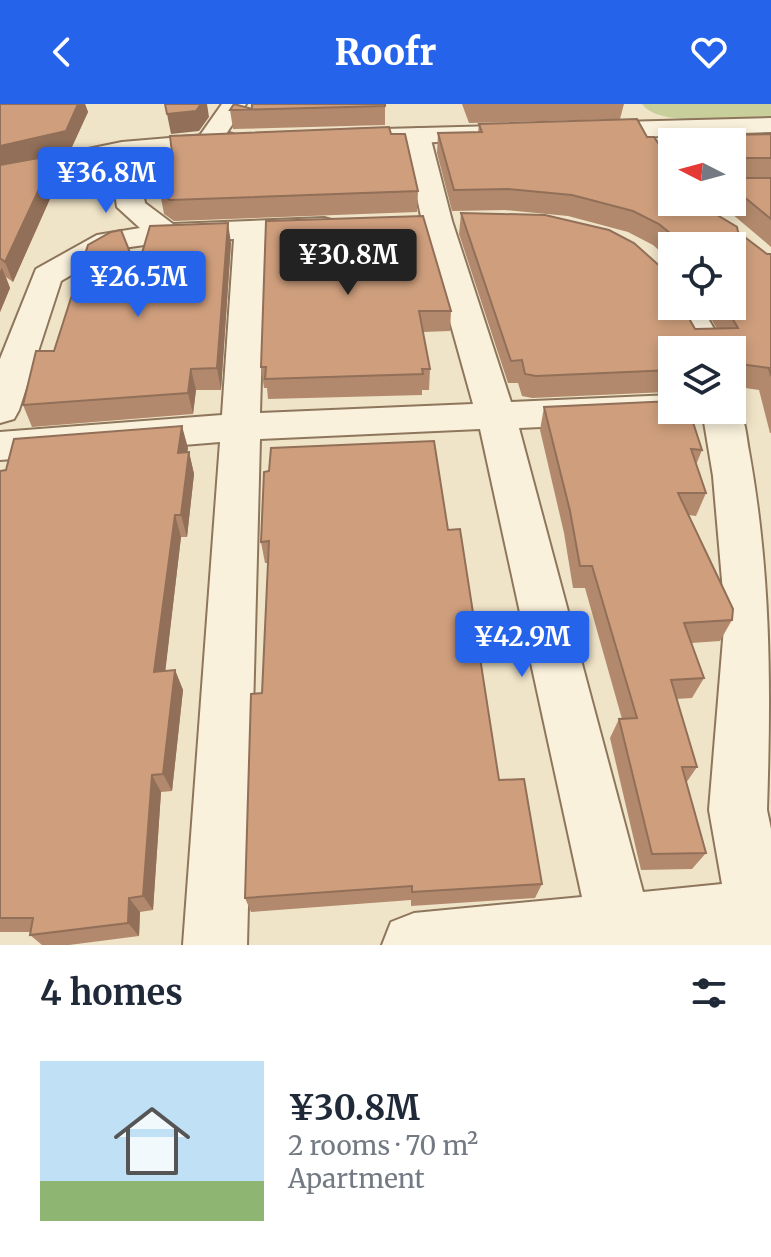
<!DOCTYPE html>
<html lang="en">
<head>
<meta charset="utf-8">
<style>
  body { margin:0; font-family:Merriweather,serif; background:#f2f2f3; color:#1f2937; height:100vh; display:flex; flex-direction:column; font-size:30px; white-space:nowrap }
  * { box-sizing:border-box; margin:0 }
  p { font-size:26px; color:#747a83 }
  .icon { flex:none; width:44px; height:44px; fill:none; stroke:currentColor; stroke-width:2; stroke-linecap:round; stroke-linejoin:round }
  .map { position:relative; height:841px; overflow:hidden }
  .drawer { display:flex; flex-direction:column; background:#fff; flex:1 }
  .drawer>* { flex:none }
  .needle { width:52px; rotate:276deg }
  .fabs { position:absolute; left:658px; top:24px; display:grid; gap:16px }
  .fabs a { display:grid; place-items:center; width:88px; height:88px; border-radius:0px; background:#fff; box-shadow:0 4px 12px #0003; font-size:40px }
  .price { position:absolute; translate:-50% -68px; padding:0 18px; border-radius:8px; background:#2563eb; color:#fff; font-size:26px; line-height:52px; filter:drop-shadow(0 2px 4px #0008) }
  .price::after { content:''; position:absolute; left:50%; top:48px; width:24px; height:18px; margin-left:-12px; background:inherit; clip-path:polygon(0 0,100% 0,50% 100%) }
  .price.on { background:#222; color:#fff }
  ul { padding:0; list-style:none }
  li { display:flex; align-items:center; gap:24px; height:200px; padding:0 40px }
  li span { display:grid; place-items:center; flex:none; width:224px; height:160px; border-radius:0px; color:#555 }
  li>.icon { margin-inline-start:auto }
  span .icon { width:96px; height:96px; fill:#fffc; stroke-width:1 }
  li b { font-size:34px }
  h2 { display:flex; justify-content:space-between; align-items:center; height:96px; padding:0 40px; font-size:34px }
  header { display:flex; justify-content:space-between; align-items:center; height:104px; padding:0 40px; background:#2563eb; color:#fff; font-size:36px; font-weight:800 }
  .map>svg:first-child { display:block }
</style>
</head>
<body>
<header><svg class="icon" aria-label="back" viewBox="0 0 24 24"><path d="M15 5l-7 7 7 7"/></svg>Roofr<svg class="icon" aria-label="heart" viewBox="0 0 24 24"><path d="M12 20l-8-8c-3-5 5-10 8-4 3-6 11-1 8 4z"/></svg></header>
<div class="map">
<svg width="771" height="841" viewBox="0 0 771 841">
  <rect width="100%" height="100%" fill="#f0e4c8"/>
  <path fill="#c9cf9b" d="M642 0H771V12C742 13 659 25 642 0Z"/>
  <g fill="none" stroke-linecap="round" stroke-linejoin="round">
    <defs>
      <path id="minor" d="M222 0H246L218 42H200L196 37Z
        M417 24 426 27 430 32 452 117 511 298 672 291V306H690L686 313 672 317 519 324 643 788 722 780 709 706 725 511 713 372 702 306H732V296C745 307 746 331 749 347 771 469 771 582 767 706L771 725V841H382L391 818 414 809 582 793 480 325 260 335 247 841H183L220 338 0 356V328L222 311 234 135 166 138 116 145 61 177 19 306 14 315 0 319V255L36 165 97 131 140 124 117 103 109 46 113 40H131L135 46 145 99 173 120 324 114 335 117 339 123 335 129 265 134 260 309 473 300 422 117 404 32 408 27Z
        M672 195V202H701L726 246H690L667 202Z"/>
      <path id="tertiary" d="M771 14V28L581 35 572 32 568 27 572 22 581 19Z
        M497 22 506 25 510 30 506 35 346 42 337 39 333 34 337 29 346 26Z
        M229 29 238 32 242 37 238 42 122 54 0 79V63L122 38Z"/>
    </defs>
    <use href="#minor" stroke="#8d765c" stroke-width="4"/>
    <use href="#tertiary" stroke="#8d765c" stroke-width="4"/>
    <use href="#minor" fill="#faf1dc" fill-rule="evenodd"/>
    <use href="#tertiary" fill="#faf1dc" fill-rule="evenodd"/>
  </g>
  <path fill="#b2896c" d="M0 0H85L88 8 71 45 22 57 61 70 13 178 6 173 10 184 0 208Z
    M462 0H624L620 15 469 19Z
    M385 2V21L233 25 230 6Z
    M479 20 672 98 709 106 767 150H771V329H770L759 286 732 282V246H672V284H669L667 288 532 294 522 292 518 279H508L459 130 461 109 672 202 695 225H717L704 202H732V142H672V158L653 141 628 128 568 112 505 106 452 107 437 49 438 29 478 28Z
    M391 30 418 87 417 108 174 117 164 110 160 89Z
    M771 30V143L718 98H732V38H679L680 32Z
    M266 117 451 207 450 227 423 228 430 265 429 286H422V291L268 295 267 284H264L261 263Z
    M231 139 221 286H196L193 310 32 323 23 301 54 247 137 166Z
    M544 303 702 346 696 361 706 389 696 412 689 411 732 516 720 537 691 539 704 574 692 594 676 595 697 663 686 679 706 749 692 765 641 766 610 634 619 615H622L585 484H573L564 429 540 326Z
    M188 344 187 348H189L194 370 187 433H181L165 567 175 566 183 586 172 687 161 688 153 806 140 808 139 832 69 841H42L30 831 31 828H0V367Z
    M448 426 499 676 542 780 535 794 411 802V796L251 808 245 794 262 589 268 459H265L261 438Z"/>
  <path fill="#916f58" d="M78 0H85L88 8 71 45 0 62V42Z
    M201 0H207L209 13 199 27 171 30 167 10Z
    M55 51 61 70 13 178 5 158Z
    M228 119 231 139 221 286 217 264Z
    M2 164 10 184 0 208V167Z
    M191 265 196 286 193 310 188 289Z
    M182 322 188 344 184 370 178 349Z
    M189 348 194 370 187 433 181 411Z
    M175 411 181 433 163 587 154 568Z
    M175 566 183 586 172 687 163 670Z
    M152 671 161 688 153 806 143 792Z
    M129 794 140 808 139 832 128 819Z"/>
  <path fill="#cf9f7d" stroke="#916f58" stroke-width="2" d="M0 0H78L66 27 0 42Z
    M165 0H201L196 7 167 10Z
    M234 0 252 5V0H385V2L230 6Z
    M637 15 647 33H654L665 49 672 51V98H702L709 106 737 123 738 128 767 150H771V272L769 264 732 259V246H672V266L536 272 525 270 522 256 511 257 461 109 545 111 609 126 634 139 663 165 672 169V202H682L695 225 738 224 725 202H732V142H682V139L659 120 633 107 572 91 508 85 454 86 438 29 482 28 479 20Z
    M389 23 391 30H405L418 87 170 96 160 89 172 49 170 32Z
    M771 30V54H737V74H771V115L732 83V38H680V32Z
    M55 51 5 158 0 154V61Z
    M423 112 451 207H419L430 265H422L423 270 265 275 266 263H261L266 117Z
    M228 119 217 264 191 265 188 289 23 301 36 247H54L88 141 111 128 121 126 137 166 150 122Z
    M672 297V306H689L702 346 691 345 706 389H678L733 505 732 516 684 519 704 574 671 576 697 663H682L706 749 652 750 619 615 637 614 592 462H580L570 407 544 303Z
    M182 322 178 349 189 348 181 411H175L154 568 175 566 163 670 152 671 143 792 129 794 128 819 30 831 33 814H0V367L6 366 14 335Z
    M434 337 448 426 460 425 499 676 524 675 542 780 412 788V782L245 794 251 590 262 589 269 437 261 438 264 368 269 367 271 344Z"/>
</svg>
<div class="fabs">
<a><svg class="needle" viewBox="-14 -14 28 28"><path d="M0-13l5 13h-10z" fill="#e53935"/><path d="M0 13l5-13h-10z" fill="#747a83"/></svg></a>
<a><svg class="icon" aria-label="locate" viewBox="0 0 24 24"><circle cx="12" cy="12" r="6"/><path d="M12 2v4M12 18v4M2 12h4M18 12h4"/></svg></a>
<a><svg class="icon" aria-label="layers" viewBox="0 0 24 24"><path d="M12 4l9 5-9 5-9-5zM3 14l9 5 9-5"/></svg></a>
</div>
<b class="price" style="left:106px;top:111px">¥36.8M</b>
<b class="price on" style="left:348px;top:193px">¥30.8M</b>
<b class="price" style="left:138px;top:215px">¥26.5M</b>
<b class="price" style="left:522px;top:575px">¥42.9M</b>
</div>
<section class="drawer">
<h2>4 homes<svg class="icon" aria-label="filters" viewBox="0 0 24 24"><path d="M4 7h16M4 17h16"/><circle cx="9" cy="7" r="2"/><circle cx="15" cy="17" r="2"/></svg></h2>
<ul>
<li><span style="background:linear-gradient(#bfe0f5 75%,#8fb573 0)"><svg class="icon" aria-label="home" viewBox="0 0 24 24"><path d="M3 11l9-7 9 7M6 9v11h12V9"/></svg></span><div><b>¥30.8M</b><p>2 rooms · 70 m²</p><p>Apartment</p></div></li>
</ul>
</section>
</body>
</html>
